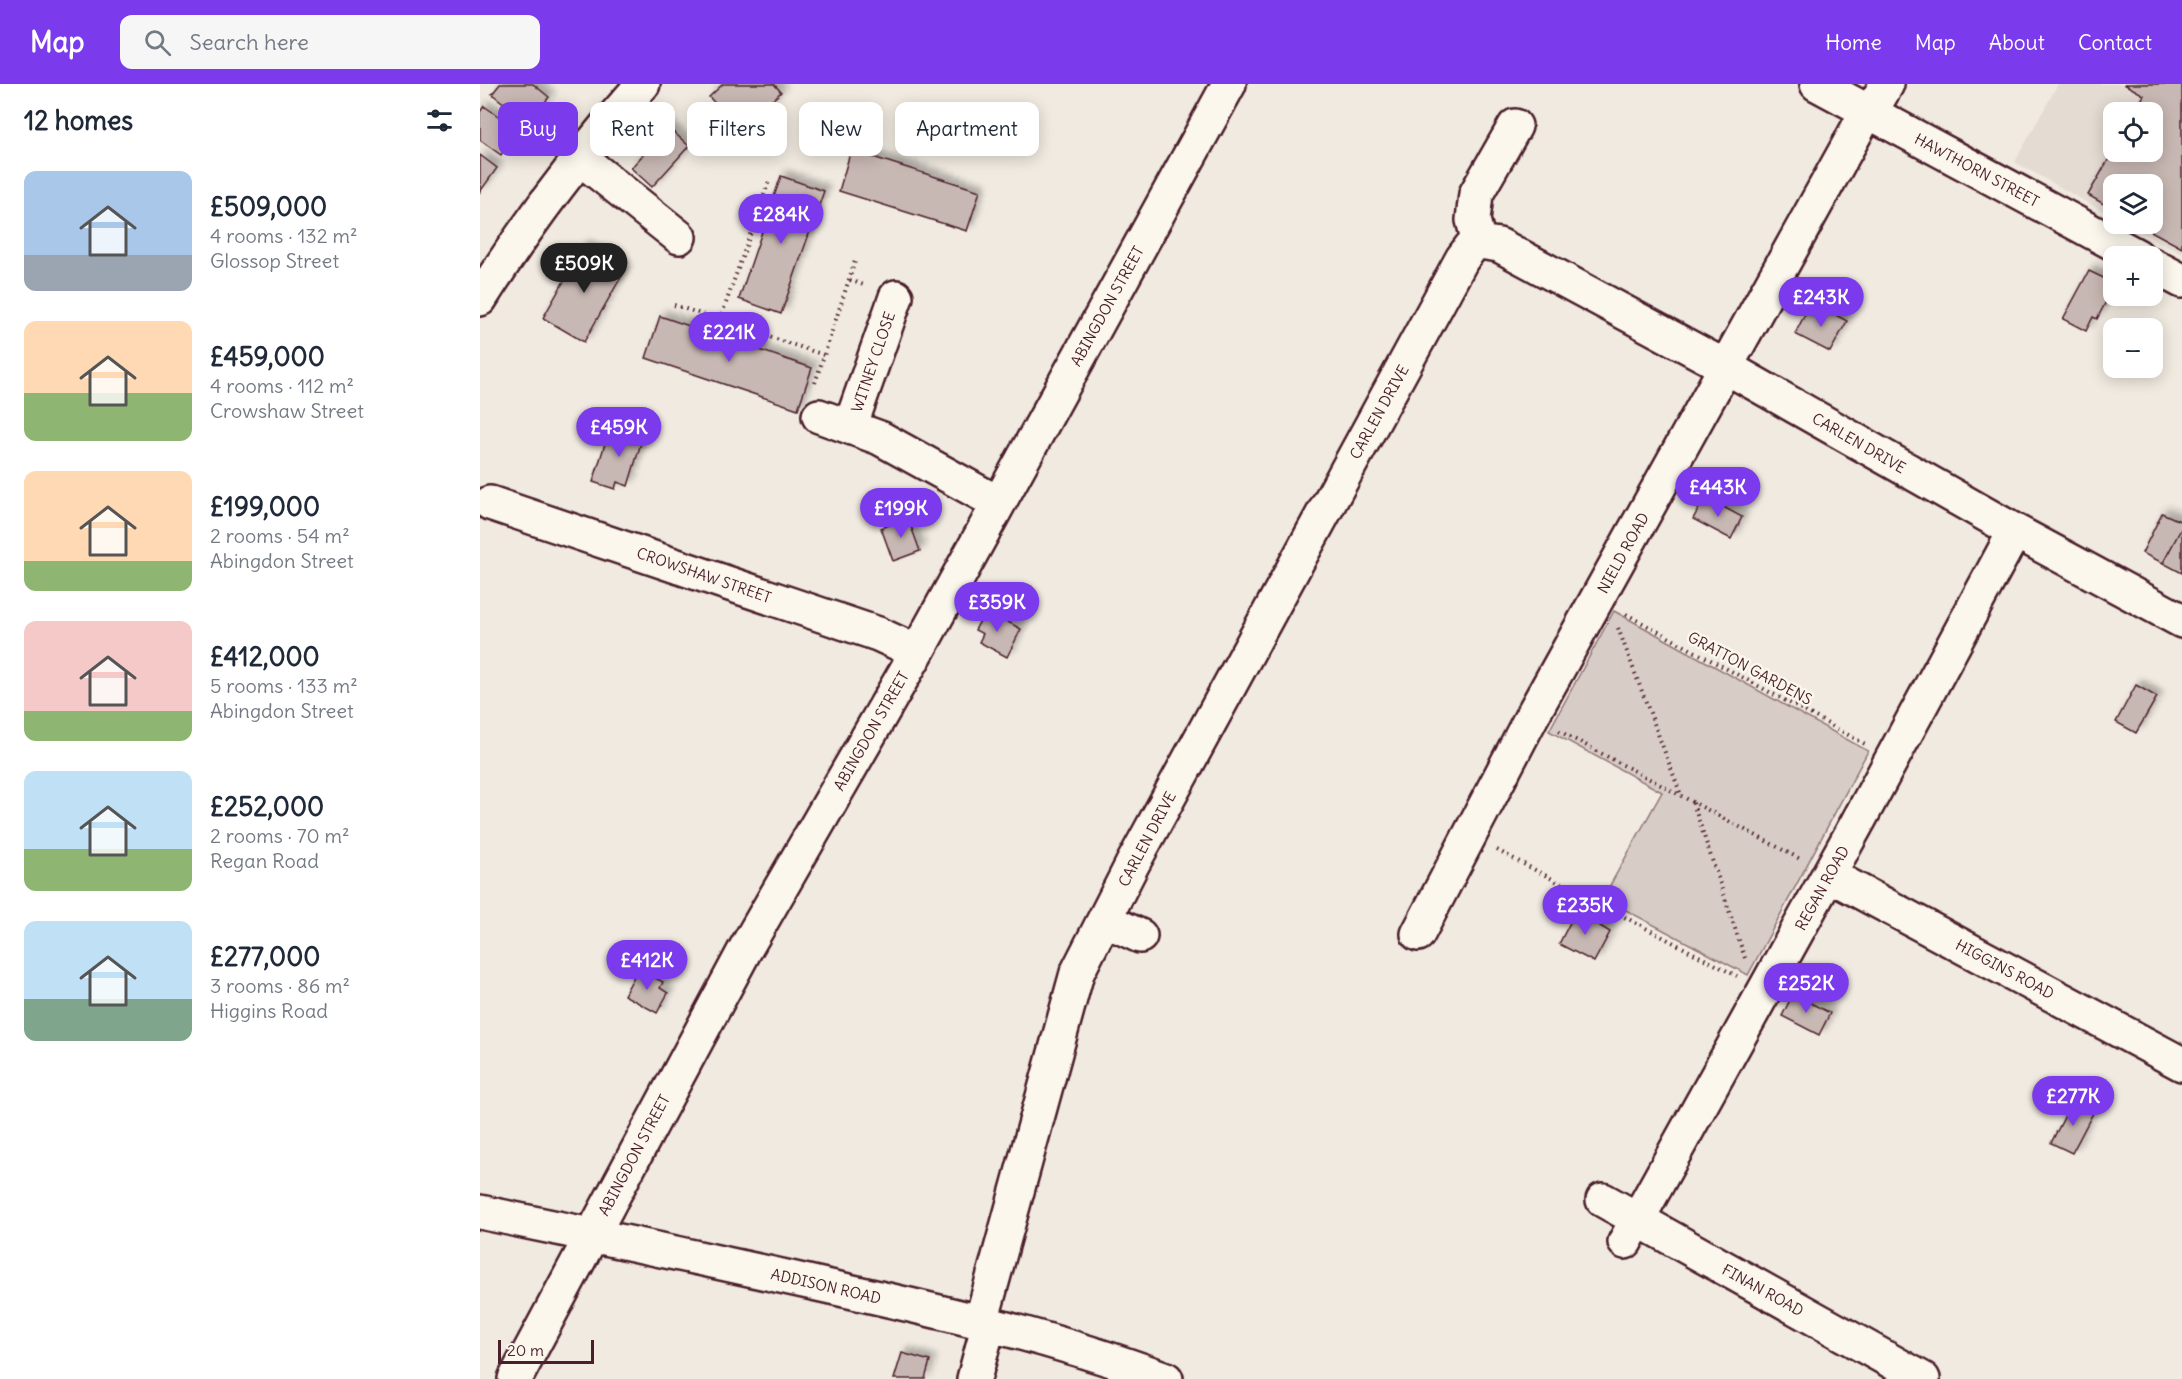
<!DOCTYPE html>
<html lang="en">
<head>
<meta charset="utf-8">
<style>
  body { margin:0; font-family:Delius,sans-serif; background:#f6f6f7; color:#1f2937; height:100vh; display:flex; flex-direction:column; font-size:22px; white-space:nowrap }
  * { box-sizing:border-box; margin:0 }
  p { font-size:20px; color:#747a83 }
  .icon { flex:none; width:33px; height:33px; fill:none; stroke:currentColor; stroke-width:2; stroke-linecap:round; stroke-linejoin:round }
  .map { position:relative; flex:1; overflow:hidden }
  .drawer { display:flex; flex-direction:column; background:#fff; width:480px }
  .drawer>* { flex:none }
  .hud { position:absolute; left:18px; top:18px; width:570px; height:54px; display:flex; gap:12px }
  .tools { position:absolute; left:1623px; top:18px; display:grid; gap:12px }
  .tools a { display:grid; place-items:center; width:60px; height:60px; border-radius:12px; background:#fff; box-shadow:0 3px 15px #0003; font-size:30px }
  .scale { position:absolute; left:18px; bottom:15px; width:96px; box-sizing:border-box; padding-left:6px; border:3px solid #4a1f2b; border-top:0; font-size:16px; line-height:21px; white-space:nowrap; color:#4a1f2b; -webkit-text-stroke:4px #fbf7ec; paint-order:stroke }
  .price { position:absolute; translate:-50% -51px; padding:0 14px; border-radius:21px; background:#7c3aed; color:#fff; font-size:20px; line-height:39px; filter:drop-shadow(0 2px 3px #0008) }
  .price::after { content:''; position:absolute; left:50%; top:36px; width:18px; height:14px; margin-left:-9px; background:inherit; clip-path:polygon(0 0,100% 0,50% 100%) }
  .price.selected { background:#222; color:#fff }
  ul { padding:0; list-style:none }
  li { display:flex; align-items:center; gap:18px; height:150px; padding:0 24px }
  li span { display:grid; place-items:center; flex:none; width:168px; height:120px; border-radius:12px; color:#555 }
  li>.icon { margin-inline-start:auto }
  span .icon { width:72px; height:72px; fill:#fffc; stroke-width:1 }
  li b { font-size:26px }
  h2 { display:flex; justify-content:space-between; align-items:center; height:72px; padding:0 24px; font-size:26px }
  .chip { padding:0 21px; border-radius:12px; background:#fff; box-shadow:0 3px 15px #0003; font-size:21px; line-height:54px }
  .chip.selected { background:#7c3aed; color:#fff }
  header { display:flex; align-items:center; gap:36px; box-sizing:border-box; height:84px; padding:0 30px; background:#7c3aed; color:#fff }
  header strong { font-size:28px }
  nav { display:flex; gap:33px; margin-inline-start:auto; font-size:21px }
  .search { width:420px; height:54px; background:#f6f6f7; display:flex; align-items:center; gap:15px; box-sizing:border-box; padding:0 21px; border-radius:12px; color:#747a83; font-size:22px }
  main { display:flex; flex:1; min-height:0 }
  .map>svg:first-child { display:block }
</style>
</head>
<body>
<header>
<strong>Map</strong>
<div class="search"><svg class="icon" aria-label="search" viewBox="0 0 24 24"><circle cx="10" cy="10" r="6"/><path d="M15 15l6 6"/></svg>Search here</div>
<nav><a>Home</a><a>Map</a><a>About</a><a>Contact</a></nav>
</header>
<main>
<section class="drawer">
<h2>12 homes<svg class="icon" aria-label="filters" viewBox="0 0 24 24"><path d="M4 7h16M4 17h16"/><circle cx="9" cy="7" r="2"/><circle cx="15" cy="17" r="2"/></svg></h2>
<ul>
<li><span style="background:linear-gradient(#a9c7e8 70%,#9aa5b1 0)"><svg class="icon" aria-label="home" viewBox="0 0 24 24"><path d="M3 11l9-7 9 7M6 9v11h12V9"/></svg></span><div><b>£509,000</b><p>4 rooms · 132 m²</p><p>Glossop Street</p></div></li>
<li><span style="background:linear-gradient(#ffd9b3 60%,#8fb573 0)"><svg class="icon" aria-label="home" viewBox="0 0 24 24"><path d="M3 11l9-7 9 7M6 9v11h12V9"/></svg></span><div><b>£459,000</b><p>4 rooms · 112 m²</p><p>Crowshaw Street</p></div></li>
<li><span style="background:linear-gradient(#ffd9b3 75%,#8fb573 0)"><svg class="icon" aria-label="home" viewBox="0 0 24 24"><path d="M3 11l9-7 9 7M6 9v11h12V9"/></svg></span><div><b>£199,000</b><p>2 rooms · 54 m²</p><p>Abingdon Street</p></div></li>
<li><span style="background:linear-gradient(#f6c9c9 75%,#8fb573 0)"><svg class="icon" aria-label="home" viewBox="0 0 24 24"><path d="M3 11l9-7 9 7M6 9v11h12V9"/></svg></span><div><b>£412,000</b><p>5 rooms · 133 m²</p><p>Abingdon Street</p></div></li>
<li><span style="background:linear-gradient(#bfe0f5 65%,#8fb573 0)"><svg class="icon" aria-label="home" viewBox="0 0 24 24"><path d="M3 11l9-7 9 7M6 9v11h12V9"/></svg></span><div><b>£252,000</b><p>2 rooms · 70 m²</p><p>Regan Road</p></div></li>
<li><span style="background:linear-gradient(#bfe0f5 65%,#7fa58c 0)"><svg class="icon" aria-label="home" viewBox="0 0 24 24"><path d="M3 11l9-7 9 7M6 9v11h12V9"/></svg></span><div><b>£277,000</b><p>3 rooms · 86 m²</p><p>Higgins Road</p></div></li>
</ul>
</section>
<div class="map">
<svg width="1702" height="1295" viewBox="0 0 1702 1295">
  <defs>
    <filter id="shadow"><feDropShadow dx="5.5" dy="-5.5" stdDeviation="3" flood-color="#0004"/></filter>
  </defs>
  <rect width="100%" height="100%" fill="#f0eae0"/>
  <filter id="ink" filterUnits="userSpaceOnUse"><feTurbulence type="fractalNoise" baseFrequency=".0167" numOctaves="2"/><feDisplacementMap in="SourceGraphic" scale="12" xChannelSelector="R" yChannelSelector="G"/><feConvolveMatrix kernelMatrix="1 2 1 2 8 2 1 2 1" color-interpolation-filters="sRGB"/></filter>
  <g filter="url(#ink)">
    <path fill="#e4dbd2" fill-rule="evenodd" d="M1578 0H1702V170L1646 140H1672V100H1634L1633 133 1535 78ZM1634 28H1672V68H1634Z"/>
    <path fill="#d8ccc6" stroke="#917678" stroke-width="1.5" d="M1134 527 1388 667 1268 891 1123 814 1182 708 1069 647Z"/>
    <path fill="#c8b8b3" stroke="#4a1f2b" stroke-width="1.5" filter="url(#shadow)" d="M20 0H53L69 13 49 39 12 10Z
      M243 0H294L301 8 261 46 229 13Z
      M1644 0H1702V164L1658 140H1672V100H1634V126L1608 111 1634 66 1672 68V28H1655L1664 11Z
      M4 22 38 46 21 71 0 56V28Z
      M188 43 209 62 172 103 151 84Z
      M371 66 500 107 487 147 359 107Z
      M0 71 17 84 0 108Z
      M301 92 344 107 301 230 259 215Z
      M104 162 145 186 104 258 63 234Z
      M1609 187 1634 199V202L1617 235 1613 233 1606 247 1583 235Z
      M1339 222 1367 237 1350 268 1315 250 1326 228 1333 232Z
      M180 232 332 284 318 325 166 274Z
      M142 342 164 349 148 402 137 398 135 405 113 398 128 350 138 353Z
      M1225 413 1262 433 1251 455 1213 435Z
      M1682 429 1702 438V443L1683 479 1662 469Z
      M428 434 440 467 413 477 401 444Z
      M1702 443V489L1683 479Z
      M506 526 541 545 527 573 499 558 503 550 495 546Z
      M1656 601 1677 613 1656 649 1636 638Z
      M1096 827 1110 834 1113 829 1124 835 1120 842 1130 848 1114 878 1079 860Z
      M158 885 183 898 180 904 188 909 177 929 144 911Z
      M1313 910 1350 929 1339 951 1302 932Z
      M1593 1016 1614 1027 1592 1069 1571 1059Z
      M422 1269 450 1277 445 1295H414Z"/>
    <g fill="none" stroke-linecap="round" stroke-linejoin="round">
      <defs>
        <path id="minor" d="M1337 0 1657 172
          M1390 29 1407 0
          M100 74 199 153
          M999 158 993 136 996 110 1035 42
          M1672 181 1702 197
          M0 215C48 139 102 67 163 0
          M339 332 400 354 518 419
          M370 343 416 213
          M10 419 398 550 437 568
          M1349 791 1702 980
          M625 836 660 852
          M938 850 1052 632 1387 28
          M1123 1116 1443 1295
          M0 1128C113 1151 225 1175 337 1200 455 1226 573 1253 686 1295
          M1145 1158 1380 734 1535 447
          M501 1238 597 889 653 779 982 175 991 163 999 158 1019 161 1246 283 1535 447 1702 537
          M35 1295 266 864 437 568 749 0
          M494 1295 509 1239"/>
      </defs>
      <use href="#minor" stroke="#4a1f2b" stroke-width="38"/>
      <path stroke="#4a1f2b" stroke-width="4" stroke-dasharray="1.5 4.5" stroke-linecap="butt" d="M370 196 386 202
        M194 221 344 271
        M240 236 289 97
        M335 299 375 177
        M1146 530 1385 660
        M1138 544 1201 711
        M1079 647 1322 776
        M1213 719 1265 874
        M1017 766 1257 892"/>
      <use href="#minor" stroke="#fbf7ec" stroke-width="33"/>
    </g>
  </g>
  <g text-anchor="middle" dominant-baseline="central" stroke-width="5" stroke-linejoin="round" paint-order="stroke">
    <g font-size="15" fill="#4a1f2b" stroke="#fbf7ec">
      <text transform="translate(1497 86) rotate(28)">HAWTHORN STREET</text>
      <text transform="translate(627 222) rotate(-61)">ABINGDON STREET</text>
      <text transform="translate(393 278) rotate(-71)">WITNEY CLOSE</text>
      <text transform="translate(899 328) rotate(-61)">CARLEN DRIVE</text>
      <text transform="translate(1379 359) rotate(30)">CARLEN DRIVE</text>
      <text transform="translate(1143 469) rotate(-61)">NIELD ROAD</text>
      <text transform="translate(224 491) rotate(19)">CROWSHAW STREET</text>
      <text transform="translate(1270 584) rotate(28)">GRATTON GARDENS</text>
      <text transform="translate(391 647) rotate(-60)">ABINGDON STREET</text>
      <text transform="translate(667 755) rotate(-62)">CARLEN DRIVE</text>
      <text transform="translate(1342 804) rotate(-61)">REGAN ROAD</text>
      <text transform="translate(1525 885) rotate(28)">HIGGINS ROAD</text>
      <text transform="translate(154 1071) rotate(-62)">ABINGDON STREET</text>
      <text transform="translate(346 1202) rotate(13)">ADDISON ROAD</text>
      <text transform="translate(1283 1206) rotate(29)">FINAN ROAD</text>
    </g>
  </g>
</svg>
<div class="tools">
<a><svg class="icon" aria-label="locate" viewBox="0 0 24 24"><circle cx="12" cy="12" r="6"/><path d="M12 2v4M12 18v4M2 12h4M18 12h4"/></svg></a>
<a><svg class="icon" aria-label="layers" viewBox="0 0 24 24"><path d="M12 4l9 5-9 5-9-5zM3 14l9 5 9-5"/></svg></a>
<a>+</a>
<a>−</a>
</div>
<div class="scale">20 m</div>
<b class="price" style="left:301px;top:161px">£284K</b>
<b class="price selected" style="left:104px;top:210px">£509K</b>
<b class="price" style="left:1341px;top:244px">£243K</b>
<b class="price" style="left:249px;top:279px">£221K</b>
<b class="price" style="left:139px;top:374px">£459K</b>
<b class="price" style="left:1238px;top:434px">£443K</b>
<b class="price" style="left:421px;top:455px">£199K</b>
<b class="price" style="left:517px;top:549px">£359K</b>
<b class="price" style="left:1105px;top:852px">£235K</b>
<b class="price" style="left:167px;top:907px">£412K</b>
<b class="price" style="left:1326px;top:930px">£252K</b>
<b class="price" style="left:1593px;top:1043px">£277K</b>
<div class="hud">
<a class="chip selected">Buy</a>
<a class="chip">Rent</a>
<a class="chip">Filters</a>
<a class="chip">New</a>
<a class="chip">Apartment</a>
</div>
</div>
</main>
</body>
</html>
